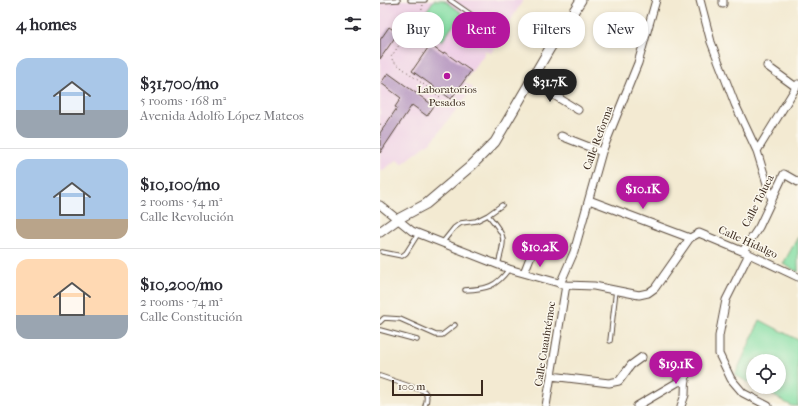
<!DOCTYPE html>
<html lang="en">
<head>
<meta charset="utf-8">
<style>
  body { margin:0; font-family:"IM FELL French Canon",serif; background:#f2f2f3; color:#2b2b33; height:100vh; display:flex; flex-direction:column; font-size:15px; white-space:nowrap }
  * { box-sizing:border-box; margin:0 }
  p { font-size:13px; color:#7c7c81 }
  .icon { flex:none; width:22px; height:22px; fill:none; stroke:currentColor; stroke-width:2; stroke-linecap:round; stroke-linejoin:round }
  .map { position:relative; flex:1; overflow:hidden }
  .panel { display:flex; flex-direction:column; background:#fff; width:380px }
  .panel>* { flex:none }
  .banner { position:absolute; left:12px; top:12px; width:346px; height:36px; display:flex; gap:8px }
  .fabs { position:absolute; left:366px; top:354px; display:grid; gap:8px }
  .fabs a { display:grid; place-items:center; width:40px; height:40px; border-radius:50%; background:#fff; box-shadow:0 2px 6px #0003; font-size:20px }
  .scale { position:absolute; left:12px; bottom:10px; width:91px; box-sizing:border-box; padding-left:4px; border:2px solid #3b2a1e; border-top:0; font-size:11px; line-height:14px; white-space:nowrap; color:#3b2a1e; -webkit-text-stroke:3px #fbf7ec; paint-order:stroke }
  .price { position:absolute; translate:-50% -34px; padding:0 9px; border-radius:14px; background:#b5179e; color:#fff; font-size:13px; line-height:26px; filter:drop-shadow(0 1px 2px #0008) }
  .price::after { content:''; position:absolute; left:50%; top:24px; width:12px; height:9px; margin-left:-6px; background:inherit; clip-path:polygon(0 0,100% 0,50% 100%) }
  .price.active { background:#222; color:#fff }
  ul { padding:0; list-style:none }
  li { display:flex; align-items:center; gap:12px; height:100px; padding:0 16px }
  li+li { border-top:1px solid #e1e1e2 }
  li span { display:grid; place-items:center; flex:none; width:112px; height:80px; border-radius:12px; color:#555 }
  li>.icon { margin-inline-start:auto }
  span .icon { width:48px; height:48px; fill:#fffc; stroke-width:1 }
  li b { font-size:17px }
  h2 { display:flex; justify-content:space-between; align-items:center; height:48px; padding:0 16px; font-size:17px }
  .pill { padding:0 14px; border-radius:16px; background:#fff; box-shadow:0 2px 6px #0003; font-size:14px; line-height:36px }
  .pill.active { background:#b5179e; color:#fff }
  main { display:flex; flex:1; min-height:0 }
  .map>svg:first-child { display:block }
</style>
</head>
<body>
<main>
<section class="panel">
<h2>4 homes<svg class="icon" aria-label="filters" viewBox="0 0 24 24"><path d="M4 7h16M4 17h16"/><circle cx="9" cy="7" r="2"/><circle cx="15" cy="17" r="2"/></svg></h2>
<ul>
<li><span style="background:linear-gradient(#a9c7e8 65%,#9aa5b1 0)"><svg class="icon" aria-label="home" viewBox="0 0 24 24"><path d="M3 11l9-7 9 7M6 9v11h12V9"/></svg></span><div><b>$31,700/mo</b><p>5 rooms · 168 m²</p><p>Avenida Adolfo López Mateos</p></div></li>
<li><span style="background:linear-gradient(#a9c7e8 75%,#b9a48a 0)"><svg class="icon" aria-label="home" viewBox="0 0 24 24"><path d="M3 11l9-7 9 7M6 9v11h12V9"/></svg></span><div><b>$10,100/mo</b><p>2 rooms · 54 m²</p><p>Calle Revolución</p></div></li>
<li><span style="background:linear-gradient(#ffd9b3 70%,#9aa5b1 0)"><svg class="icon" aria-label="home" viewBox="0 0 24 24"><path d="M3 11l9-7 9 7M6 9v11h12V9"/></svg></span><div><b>$10,200/mo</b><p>2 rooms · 74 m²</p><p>Calle Constitución</p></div></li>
</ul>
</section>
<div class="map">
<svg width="418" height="406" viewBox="0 0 418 406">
  <rect width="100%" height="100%" fill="#fbf7ec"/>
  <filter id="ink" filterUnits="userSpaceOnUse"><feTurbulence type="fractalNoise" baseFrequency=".025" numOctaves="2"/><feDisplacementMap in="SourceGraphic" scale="8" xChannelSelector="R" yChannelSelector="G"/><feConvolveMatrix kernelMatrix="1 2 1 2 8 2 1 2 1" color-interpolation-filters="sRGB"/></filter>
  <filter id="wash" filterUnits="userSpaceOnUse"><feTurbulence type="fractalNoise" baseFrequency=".012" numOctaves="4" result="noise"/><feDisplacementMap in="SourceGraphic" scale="16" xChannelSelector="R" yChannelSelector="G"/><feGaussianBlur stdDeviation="0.9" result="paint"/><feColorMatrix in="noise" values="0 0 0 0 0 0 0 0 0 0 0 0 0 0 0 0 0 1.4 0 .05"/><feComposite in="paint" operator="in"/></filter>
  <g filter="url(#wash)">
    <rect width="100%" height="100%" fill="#f3ead2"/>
    <path fill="#efd0e6" d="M0 0H143L111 53 105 50 103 56 84 82 93 88 53 140 22 164 17 160 0 172Z"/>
    <path fill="#84dea4" stroke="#608461" d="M54 0H64L82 13 62 41 38 23Z
      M418 237V272L403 264Z
      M380 320 418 340V406H412L377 387H399V361H373V385L355 375Z"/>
    <g id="blocks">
      <path fill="#b799c1" d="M9 27 18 33 0 59V40Z
        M50 45 63 54 64 52 91 71 71 99 32 71Z
        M8 73 54 106 47 116 32 105 0 153V133L17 108 15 107 21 98 1 83Z"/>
    </g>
  </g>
  <g filter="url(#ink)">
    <use href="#blocks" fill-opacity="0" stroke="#574739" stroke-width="1"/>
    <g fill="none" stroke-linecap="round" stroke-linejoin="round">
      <defs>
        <path id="service" d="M30 0H45
          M70 0 106 25
          M0 1 18 0
          M108 215C127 238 125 237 118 265
          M62 243 74 228 81 223 96 221 108 215 122 205
          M2 252 22 256 26 253 38 234
          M85 290C107 289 116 287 129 269
          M0 322 4 318 20 319 56 335H62L75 325
          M0 330 37 340
          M230 341 236 290
          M0 376 44 391C48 395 47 400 45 406"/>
        <path id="minor" d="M320 0 331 42 355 104 377 151 392 200
          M343 0V4
          M387 66 416 87
          M151 81 198 110
          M181 136 222 152
          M377 151 418 84
          M209 200 310 238
          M0 205 32 231 129 269 186 285 214 286 259 295 268 293 275 288 310 238 319 233 369 254 418 277
          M363 251 379 227 404 174 418 182
          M369 254 346 300 339 336V354L351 379 363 393 388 406
          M144 273 157 240
          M180 284 194 252 222 152 258 63 276 0
          M171 376 229 383 239 381 251 365 262 357
          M166 406 186 285
          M257 406 298 382 306 381
          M301 406 305 395 306 367"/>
        <path id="tertiary" d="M0 232 18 219 46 204 91 166 115 142 170 48 201 0"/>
      </defs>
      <use href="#service" stroke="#574739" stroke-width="5.5"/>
      <use href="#minor" stroke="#574739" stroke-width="9"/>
      <use href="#tertiary" stroke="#574739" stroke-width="11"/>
      <path stroke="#574739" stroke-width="1" stroke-dasharray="1 3" stroke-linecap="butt" d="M43 5 41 13 11 57 13 61 60 97
        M0 124 2 125"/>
      <use href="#service" stroke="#fff" stroke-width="3.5"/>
      <use href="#minor" stroke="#fff" stroke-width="7"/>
      <use href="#tertiary" stroke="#fff" stroke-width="9"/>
    </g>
  </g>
  <circle fill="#b5179e" stroke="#fbf7ec" stroke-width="1.5" cx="67" cy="76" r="4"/>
  <g text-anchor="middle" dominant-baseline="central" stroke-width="3" stroke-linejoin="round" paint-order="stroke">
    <g font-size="11" fill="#3b2a1e" stroke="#fbf7ec">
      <text x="67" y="89">Laboratorios<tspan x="67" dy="13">Pesados</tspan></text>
    </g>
    <g font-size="11" fill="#3b2a1e" stroke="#fbf7ec">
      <text transform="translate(218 138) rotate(-70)">Calle Reforma</text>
      <text transform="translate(378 201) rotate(-63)">Calle Toluca</text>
      <text transform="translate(368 242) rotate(24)">Calle Hidalgo</text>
      <text transform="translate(165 344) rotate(-81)">Calle Cuauhtémoc</text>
    </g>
  </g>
</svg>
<div class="fabs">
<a><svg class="icon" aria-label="locate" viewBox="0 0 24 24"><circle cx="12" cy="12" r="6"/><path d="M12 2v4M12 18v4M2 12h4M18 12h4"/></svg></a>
</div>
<div class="scale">100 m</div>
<b class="price active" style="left:170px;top:103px">$31.7K</b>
<b class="price" style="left:263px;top:210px">$10.1K</b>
<b class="price" style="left:160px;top:268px">$10.2K</b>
<b class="price" style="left:296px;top:385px">$19.1K</b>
<div class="banner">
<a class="pill">Buy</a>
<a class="pill active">Rent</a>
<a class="pill">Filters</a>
<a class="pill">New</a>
</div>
</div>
</main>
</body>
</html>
